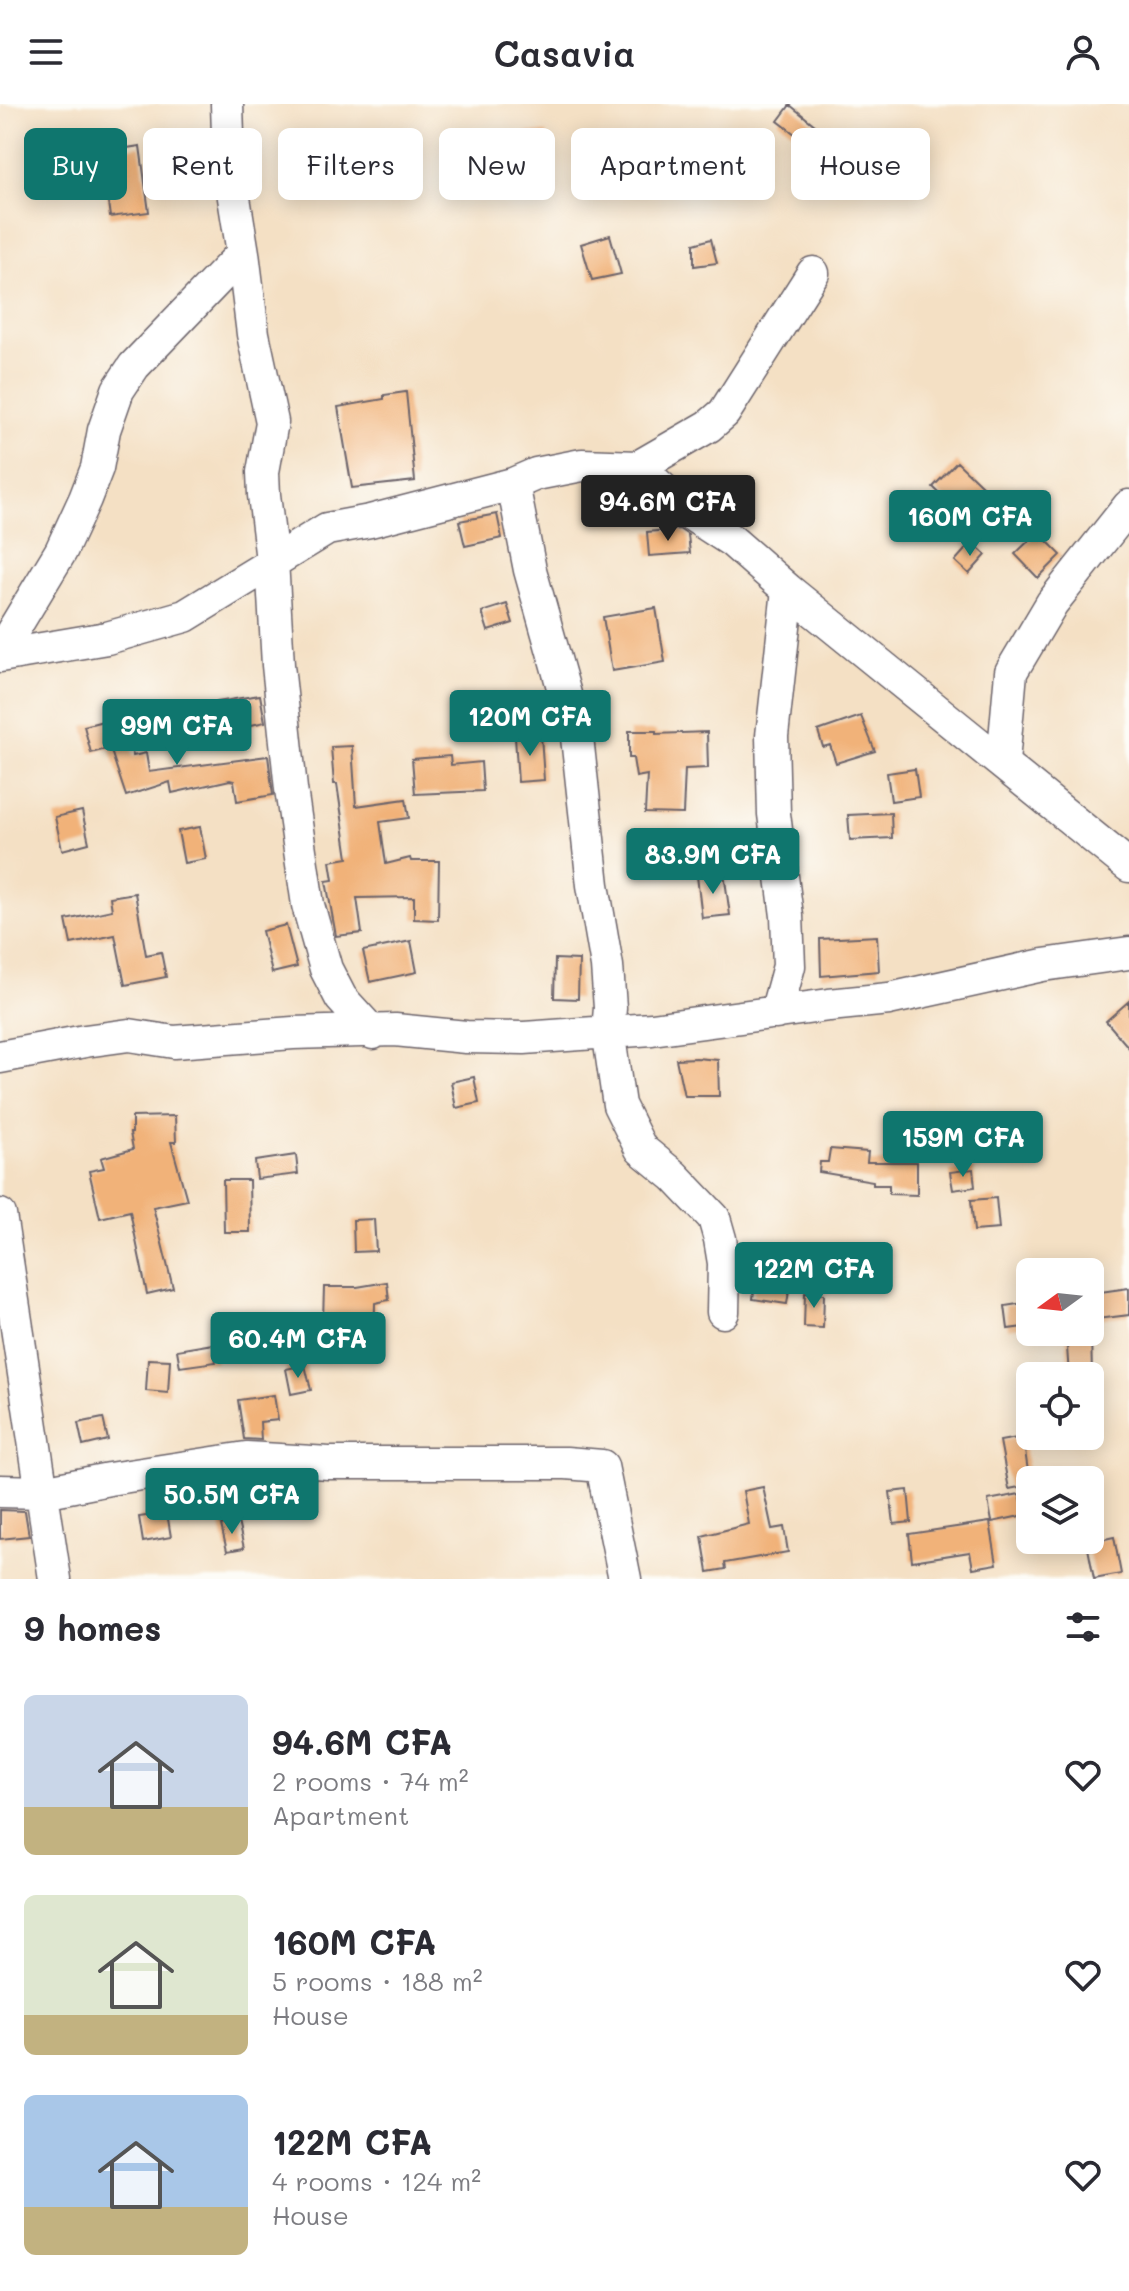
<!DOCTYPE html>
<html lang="en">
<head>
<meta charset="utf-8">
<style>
  body { margin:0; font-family:Mali,sans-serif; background:#f2f2f3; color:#2b2b33; height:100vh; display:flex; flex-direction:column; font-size:30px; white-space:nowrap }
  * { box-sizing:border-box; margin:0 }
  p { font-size:26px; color:#7c7c81 }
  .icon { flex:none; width:44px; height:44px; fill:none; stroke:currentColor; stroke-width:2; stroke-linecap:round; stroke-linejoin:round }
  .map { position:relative; height:1475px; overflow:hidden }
  .sheet { display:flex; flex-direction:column; background:#fff; flex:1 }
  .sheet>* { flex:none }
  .top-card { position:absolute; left:24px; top:24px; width:1082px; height:72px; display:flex; gap:16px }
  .needle { width:52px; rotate:255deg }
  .tools { position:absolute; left:1016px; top:1154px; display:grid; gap:16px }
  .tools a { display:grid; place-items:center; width:88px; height:88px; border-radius:12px; background:#fff; box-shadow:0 4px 20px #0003; font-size:40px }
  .price { position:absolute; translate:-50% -68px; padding:0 18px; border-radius:8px; background:#0f766e; color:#fff; font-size:26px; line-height:52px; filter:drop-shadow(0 2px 4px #0008) }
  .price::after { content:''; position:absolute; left:50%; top:48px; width:24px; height:18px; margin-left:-12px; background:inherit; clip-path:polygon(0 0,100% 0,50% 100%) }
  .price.current { background:#222; color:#fff }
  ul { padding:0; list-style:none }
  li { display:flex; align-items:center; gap:24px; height:200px; padding:0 24px }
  li span { display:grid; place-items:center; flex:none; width:224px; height:160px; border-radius:12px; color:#555 }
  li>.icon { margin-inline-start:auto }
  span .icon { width:96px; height:96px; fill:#fffc; stroke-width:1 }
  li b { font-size:34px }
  h2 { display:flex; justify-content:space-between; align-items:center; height:96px; padding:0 24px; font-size:34px }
  .tag { padding:0 28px; border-radius:12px; background:#fff; box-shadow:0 4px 20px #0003; font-size:28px; line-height:72px }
  .tag.current { background:#0f766e; color:#fff }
  header { display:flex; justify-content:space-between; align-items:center; height:104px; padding:0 24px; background:#fff; font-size:36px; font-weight:600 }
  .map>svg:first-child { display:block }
</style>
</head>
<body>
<header><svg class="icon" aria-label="menu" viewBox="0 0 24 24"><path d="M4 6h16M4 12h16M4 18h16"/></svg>Casavia<svg class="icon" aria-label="person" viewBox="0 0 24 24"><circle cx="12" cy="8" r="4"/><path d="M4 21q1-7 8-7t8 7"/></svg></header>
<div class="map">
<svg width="1129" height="1475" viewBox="0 0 1129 1475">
  <rect width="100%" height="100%" fill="#fdfcf7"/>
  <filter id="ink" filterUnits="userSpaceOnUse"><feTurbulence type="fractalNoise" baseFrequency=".0125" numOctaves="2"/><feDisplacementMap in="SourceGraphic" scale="16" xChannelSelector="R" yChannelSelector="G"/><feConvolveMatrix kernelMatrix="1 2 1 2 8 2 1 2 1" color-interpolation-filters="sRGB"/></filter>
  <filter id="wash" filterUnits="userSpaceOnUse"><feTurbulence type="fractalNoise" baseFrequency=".006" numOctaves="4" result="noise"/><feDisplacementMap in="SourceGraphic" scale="32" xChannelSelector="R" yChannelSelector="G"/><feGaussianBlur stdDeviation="1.8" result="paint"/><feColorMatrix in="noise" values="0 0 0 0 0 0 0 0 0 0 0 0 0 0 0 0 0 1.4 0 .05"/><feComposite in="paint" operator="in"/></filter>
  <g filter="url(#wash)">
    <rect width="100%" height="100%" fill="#f4e0c4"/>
    <g id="blocks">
      <path fill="#f1b279" d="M790 1 816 22 804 37 778 17Z
        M524 28 547 29V67L524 66Z
        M140 42 149 108 110 113 101 48Z
        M610 131 621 170 592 176 581 140Z
        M711 135 717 159 694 162V140Z
        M406 288 415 377 352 384 338 303 384 295V291Z
        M957 358 1004 403 980 429 933 383Z
        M497 410 502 434 465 442 459 417Z
        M679 425 688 431 690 449 649 452 647 428Z
        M1038 428 1061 451 1038 474 1015 450Z
        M972 438 986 451 969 470 955 457Z
        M507 500 513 519 488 527 482 508Z
        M656 504 665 558 612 567 603 513Z
        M260 591 265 618 169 639 162 607Z
        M122 612 133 652 146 649 149 668 268 652 273 691 237 697 234 677 230 676 172 689 170 678 126 692 110 644 91 649 84 622Z
        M861 612 875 647 836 659 830 641 823 643 818 627Z
        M629 627H656V630L707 628 708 664 685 665 683 710 645 709 647 671 636 673 633 654H629Z
        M541 631 544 676 518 678 515 633Z
        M352 642 356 702 406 695 409 714 380 718 386 760 410 754 411 757H439L438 816 414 815V793L357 794 362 829 336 832 326 777 333 776 330 757 348 754 337 680H334L331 643Z
        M450 652 451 661 481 658 483 687 415 690 412 655Z
        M915 665 919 693 891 697 887 669Z
        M82 707 89 739 62 746 55 713Z
        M891 709 892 734 850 736 848 711Z
        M200 723 206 755 184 759 178 727Z
        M724 769 730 811 702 814 697 772Z
        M135 789 146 851 161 848 166 873 125 881 115 831 71 840 66 816 112 806 110 793Z
        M286 821 297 863 272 869 262 827Z
        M877 832 879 867 821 872 820 835Z
        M411 837 417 868 370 878 363 847Z
        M555 855 579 856 578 895 554 894Z
        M1129 897V944L1106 917Z
        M696 954 718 956 719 992H684L676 955Z
        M474 973 479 999 456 1004 451 978Z
        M175 1012 176 1038H171L187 1096 153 1103 173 1184 147 1190 130 1107 100 1114 89 1067 104 1064 101 1054 133 1045 130 1029H132V1013Z
        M830 1045 868 1048 867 1058H917V1091L889 1090V1081H873V1077L819 1068 820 1058H828Z
        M296 1051 298 1070 257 1075 255 1057Z
        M973 1065 975 1083 953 1086 950 1068Z
        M223 1076H249L250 1128H224Z
        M996 1094 999 1125 974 1127 971 1096Z
        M374 1115 376 1147 354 1148 353 1116Z
        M760 1143 795 1149 793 1158 803 1159 801 1175 791 1174 787 1200 753 1195 756 1170 746 1169 748 1151 759 1153Z
        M387 1178 389 1196 375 1199 374 1242 356 1241 357 1217H323L324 1183H357Z
        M1129 1184V1211L1097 1215 1093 1189Z
        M805 1189 824 1190 823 1224 804 1223Z
        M1030 1198V1222L1008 1225 1005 1202Z
        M1066 1228H1091L1092 1272H1069Z
        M213 1240 216 1258 180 1263 177 1246Z
        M148 1255 170 1256 168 1289 146 1287Z
        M305 1261 311 1286 291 1290 286 1265Z
        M274 1291 278 1316 260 1318 261 1336 244 1335 238 1296Z
        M103 1314 108 1336 83 1342 78 1319Z
        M1023 1333 1030 1381 1009 1385 1000 1337Z
        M763 1383 772 1425 784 1423 788 1448 725 1459 726 1465 708 1468 702 1432 749 1420 743 1387Z
        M908 1386 911 1418 894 1420 890 1388Z
        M1020 1390 1025 1411 992 1418 988 1396Z
        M0 1406 25 1407 29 1432 0 1435Z
        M167 1409 171 1433 143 1438 139 1413Z
        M238 1418 244 1444 227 1447 221 1421Z
        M990 1418 997 1460 973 1464 970 1448 912 1457 909 1430Z
        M1114 1433 1121 1470 1094 1475 1087 1439Z"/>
    </g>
  </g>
  <g filter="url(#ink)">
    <use href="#blocks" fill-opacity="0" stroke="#6c646b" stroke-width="2"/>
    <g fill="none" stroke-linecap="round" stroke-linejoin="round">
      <defs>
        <path id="minor" d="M227 0 229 63 243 149 253 230 272 318 263 368 264 391 272 456 278 561 291 685 308 801 326 865 341 894 373 929
          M638 363 692 411 732 437 788 486
          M513 380 530 466 577 633 593 781 607 862 610 904 608 926 619 1001 641 1045 674 1072 714 1114 720 1135 724 1159 723 1208
          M0 548 61 447 85 395 97 364 104 326 118 286 134 262 243 149
          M0 552 107 534 185 512 327 425 370 417 513 380 536 370 582 361 638 363 709 322 724 309 813 169
          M1003 658 1011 568 1052 499 1129 402
          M776 909 789 862 787 812 774 710 772 632 788 486 1129 762
          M0 953 85 937 129 931 174 938 293 929 395 926 466 933 524 934 652 925 829 901 889 895 1043 861 1129 849
          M0 1111 55 1475
          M0 1387 43 1388 109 1375 246 1354 329 1359H566L602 1362 625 1475"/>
      </defs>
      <use href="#minor" stroke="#6c646b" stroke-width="35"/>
      <use href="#minor" stroke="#fff" stroke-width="32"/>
    </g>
  </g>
</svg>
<div class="tools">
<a><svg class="needle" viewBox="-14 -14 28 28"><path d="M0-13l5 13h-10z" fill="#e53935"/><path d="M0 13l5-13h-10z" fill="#7c7c81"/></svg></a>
<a><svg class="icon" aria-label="locate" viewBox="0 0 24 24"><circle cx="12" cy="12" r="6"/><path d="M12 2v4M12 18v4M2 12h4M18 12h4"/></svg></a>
<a><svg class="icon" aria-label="layers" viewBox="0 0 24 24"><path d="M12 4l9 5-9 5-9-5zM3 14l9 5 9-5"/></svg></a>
</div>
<b class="price current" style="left:668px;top:439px">94.6M CFA</b>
<b class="price" style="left:970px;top:454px">160M CFA</b>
<b class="price" style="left:530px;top:654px">120M CFA</b>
<b class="price" style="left:177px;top:663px">99M CFA</b>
<b class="price" style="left:713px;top:792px">83.9M CFA</b>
<b class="price" style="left:963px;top:1075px">159M CFA</b>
<b class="price" style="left:814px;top:1206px">122M CFA</b>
<b class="price" style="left:298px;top:1276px">60.4M CFA</b>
<b class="price" style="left:232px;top:1432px">50.5M CFA</b>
<div class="top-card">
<a class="tag current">Buy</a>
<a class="tag">Rent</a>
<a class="tag">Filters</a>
<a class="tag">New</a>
<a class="tag">Apartment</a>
<a class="tag">House</a>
</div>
</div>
<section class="sheet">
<h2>9 homes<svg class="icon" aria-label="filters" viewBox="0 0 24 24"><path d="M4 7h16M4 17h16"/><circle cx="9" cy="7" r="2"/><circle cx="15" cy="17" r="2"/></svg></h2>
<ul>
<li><span style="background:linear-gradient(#c9d6e8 70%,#c2b280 0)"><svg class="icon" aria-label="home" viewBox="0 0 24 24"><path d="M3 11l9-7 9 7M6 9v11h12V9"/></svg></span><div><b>94.6M CFA</b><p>2 rooms · 74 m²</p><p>Apartment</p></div><svg class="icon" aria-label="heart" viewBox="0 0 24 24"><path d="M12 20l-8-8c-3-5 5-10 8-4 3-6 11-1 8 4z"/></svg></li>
<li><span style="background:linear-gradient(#dfe7d0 75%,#c2b280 0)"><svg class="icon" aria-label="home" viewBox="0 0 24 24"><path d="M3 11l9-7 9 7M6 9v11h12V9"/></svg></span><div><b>160M CFA</b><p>5 rooms · 188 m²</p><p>House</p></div><svg class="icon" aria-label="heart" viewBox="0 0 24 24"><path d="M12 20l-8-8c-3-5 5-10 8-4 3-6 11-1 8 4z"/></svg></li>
<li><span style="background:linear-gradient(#a9c7e8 70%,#c2b280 0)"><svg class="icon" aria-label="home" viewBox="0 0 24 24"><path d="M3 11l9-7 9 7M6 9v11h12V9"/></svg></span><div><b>122M CFA</b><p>4 rooms · 124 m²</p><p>House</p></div><svg class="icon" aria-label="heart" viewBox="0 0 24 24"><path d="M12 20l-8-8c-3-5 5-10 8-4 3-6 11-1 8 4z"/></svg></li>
</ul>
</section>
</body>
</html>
